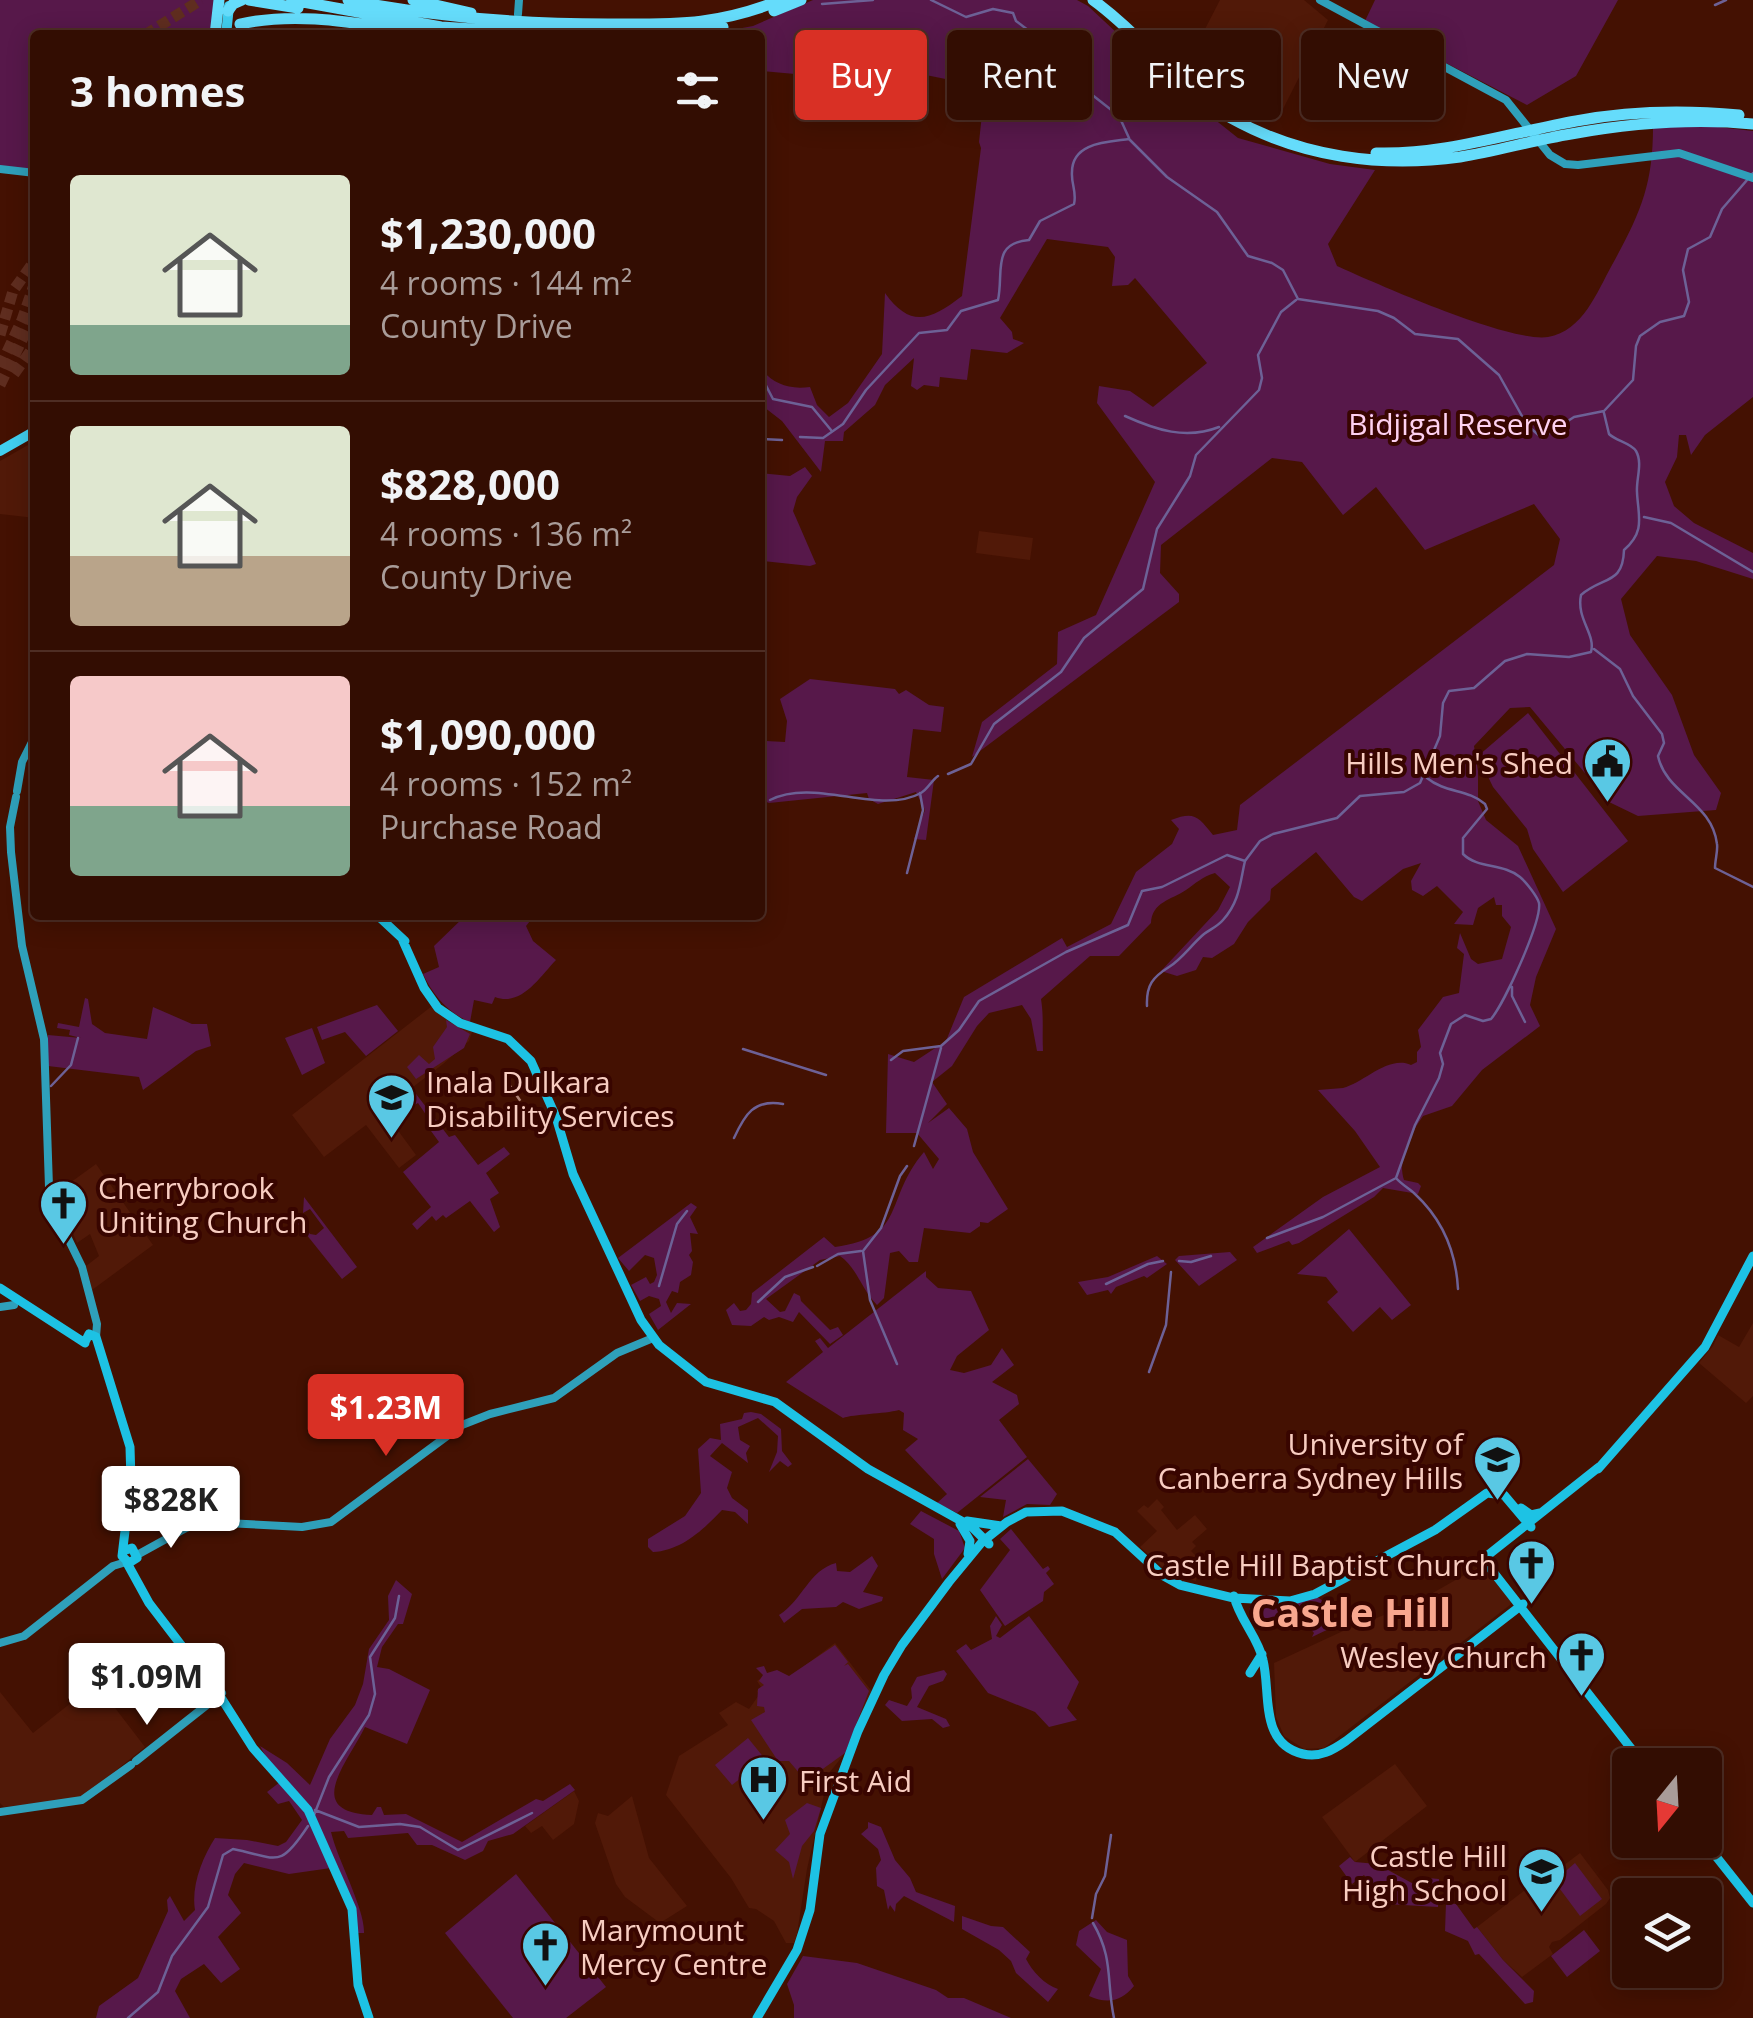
<!DOCTYPE html>
<html lang="en">
<head>
<meta charset="utf-8">
<style>
  body { margin:0; font-family:"Open Sans",sans-serif; background:#3e1b11; color:#f1f3f6; height:100vh; display:flex; flex-direction:column; font-size:38px; white-space:nowrap }
  * { box-sizing:border-box; margin:0 }
  p { font-size:32px; color:#a99c99 }
  .icon { flex:none; width:55px; height:55px; fill:none; stroke:currentColor; stroke-width:2; stroke-linecap:round; stroke-linejoin:round }
  .map { position:relative; flex:1; overflow:hidden }
  .panel { position:absolute; left:30px; top:30px; width:735px; height:890px; display:flex; flex-direction:column; background:#330d02; border-radius:10px; box-shadow:0 5px 25px #0003,0 0 0 2px #4e2d24 }
  .panel>* { flex:none }
  .guide { position:absolute; left:795px; top:30px; width:808px; height:90px; display:flex; gap:20px }
  .needle { width:65px; rotate:198deg }
  .controls { position:absolute; left:1612px; top:1748px; display:grid; gap:20px }
  .controls a { display:grid; place-items:center; width:110px; height:110px; border-radius:10px; background:#330d02; box-shadow:0 5px 25px #0003,0 0 0 2px #4e2d24; font-size:50px }
  .price { position:absolute; translate:-50% -85px; padding:0 22px; border-radius:10px; background:#fff; color:#222; font-size:32px; line-height:65px; filter:drop-shadow(0 2px 5px #0008) }
  .price::after { content:''; position:absolute; left:50%; top:60px; width:30px; height:22px; margin-left:-15px; background:inherit; clip-path:polygon(0 0,100% 0,50% 100%) }
  .price.selected { background:#d93025; color:#fff }
  ul { padding:0; list-style:none }
  li { display:flex; align-items:center; gap:30px; height:250px; padding:0 40px }
  li+li { border-top:2px solid #4e2d24 }
  li span { display:grid; place-items:center; flex:none; width:280px; height:200px; border-radius:10px; color:#555 }
  li>.icon { margin-inline-start:auto }
  span .icon { width:120px; height:120px; fill:#fffc; stroke-width:1 }
  li b { font-size:42px }
  h2 { display:flex; justify-content:space-between; align-items:center; height:120px; padding:0 40px; font-size:42px }
  .chip { padding:0 35px; border-radius:10px; background:#330d02; box-shadow:0 5px 25px #0003,0 0 0 2px #4e2d24; font-size:35px; line-height:90px }
  .chip.selected { background:#d93025; color:#fff }
  .map>svg:first-child { display:block }
</style>
</head>
<body>
<div class="map">
<svg width="1753" height="2018" viewBox="0 0 1753 2018">
  <rect width="100%" height="100%" fill="#441102"/>
  <path fill="#511908" d="M1220 0H1304L1328 20 1281 113 1191 56Z
    M35 441V518L0 514V461Z
    M979 531 1033 538 1030 560 976 553Z
    M432 1006 450 1022 472 1032 469 1041 443 1064 383 1110 416 1155 399 1168 366 1125 324 1157 292 1115Z
    M96 1164 153 1245 92 1290 86 1266 99 1256 90 1234 77 1243 56 1193Z
    M1753 1323V1396L1746 1403 1699 1363 1713 1346 1718 1335 1739 1347Z
    M1157 1499 1164 1507 1161 1510 1177 1530 1195 1515 1207 1529 1192 1542 1196 1546 1191 1551 1200 1560 1196 1581 1169 1573 1140 1547 1157 1531 1137 1511 1144 1505 1148 1508Z
    M1482 1565 1511 1602 1510 1605 1324 1748 1304 1749 1284 1736 1276 1717 1274 1663 1343 1631 1415 1603Z
    M835 1643 873 1693 842 1757 829 1773 807 1869 797 1934 794 1943H786L774 1921 756 1909 749 1908 731 1878 666 1795 679 1756 728 1725 719 1713 736 1702 749 1709 759 1695 757 1691 761 1687 757 1681 764 1676 775 1688Z
    M96 1683 145 1747 82 1798 4 1807 0 1803V1692L33 1733Z
    M1395 1764 1427 1806 1355 1862 1322 1817Z
    M574 1791 579 1801 574 1824 553 1840 542 1826 531 1833 525 1826Z
    M632 1796 649 1858 687 1906 660 1923 625 1897 616 1884 595 1823 598 1813 608 1816Z
    M1580 1853 1608 1890 1610 1898 1606 1904 1560 1940 1552 1942 1549 1947 1553 1954 1522 1977 1503 1960 1477 1927 1547 1873 1555 1872Z"/>
  <path fill="#57184a" d="M0 0H215L211 35H35V171L0 167Z
    M813 0H1077L1088 6 1179 91 1238 138 1330 164 1375 170 1328 244 1337 266C1377 284 1510 343 1548 337 1583 331 1597 292 1612 265 1640 214 1653 186 1653 127L1709 126 1753 131V397L1705 435 1691 455 1686 435H1679L1677 457 1665 482 1674 506 1694 523 1753 553V579L1696 561 1657 556 1621 599 1630 635 1672 695 1694 755 1721 793 1716 810 1638 816 1609 802 1530 707 1510 708 1474 746 1478 771V801L1486 820 1518 846 1556 929 1536 977 1530 1005 1540 1026 1482 1070 1452 1106 1423 1116C1410 1134 1397 1159 1404 1180L1418 1183 1421 1186 1418 1194 1383 1188 1374 1197 1299 1243 1292 1245 1289 1241 1257 1253 1253 1247 1323 1197 1380 1167 1355 1131 1318 1090C1326 1089 1335 1089 1343 1088 1364 1083 1388 1055 1411 1065L1417 1062V1052L1421 1047 1418 1030 1443 997 1459 993 1464 954 1457 948 1460 933 1471 959 1478 964 1502 959 1511 927 1502 916V905H1496L1494 897 1478 908 1473 925 1454 924 1463 912 1437 886 1423 896 1412 890 1411 881 1421 863 1403 869 1362 901 1354 897 1316 852 1271 889 1270 900 1248 922 1234 944 1212 958 1203 957 1196 970 1177 976 1161 971 1218 910 1230 887 1215 873C1202 877 1196 883 1186 890 1171 900 1152 902 1151 923L1119 956H1090L1041 999C1044 1018 1042 1032 1043 1051H1037L1031 1019 1022 1005 989 1013 977 1026 952 1066 932 1082 947 1104 928 1123 949 1108 967 1129 973 1152 1008 1209 988 1223 980 1222V1226L970 1233 924 1228 918 1262H909L899 1251 890 1253 884 1298 877 1305C861 1289 858 1269 840 1256L820 1260 766 1299 780 1312 785 1311 794 1293 800 1296 801 1301 830 1330 838 1327 843 1335 830 1344 799 1312 793 1322 779 1317 769 1320 764 1317 751 1326 732 1325 726 1310 734 1303 740 1311 746 1310 751 1304 752 1293 824 1237 835 1247C908 1237 883 1200 924 1152L933 1169 939 1159 917 1133H886L888 1054 914 1062 946 1041 964 997 1062 938 1067 947 1111 924 1136 872 1172 844 1179 829 1171 820C1194 811 1198 816 1213 835L1237 830 1240 805 1554 565 1560 539 1534 504 1425 550 1376 487 1343 515 1302 462 1272 458 1161 545 1160 573 1179 594V602L972 757 982 722 1057 664 1058 632 1096 615 1155 482 1097 403 1099 386 1130 391 1153 407 1207 363 1135 278 1128 285 1112 286 1115 257 1108 247 1047 239 1000 318 1012 332 1013 339 1024 343 1007 353 971 349 967 380 940 377 939 387 924 385 917 390 911 386 914 358 885 385 875 405 844 432 843 441H825L821 472 782 421 760 404V368C773 384 789 390 810 387L817 405 829 417 848 403 882 354 885 293C910 328 930 321 962 296L981 148 979 142 985 87 911 72 826 64 795 74 762 71 760 79V35H705L753 26Z
    M1375 0H1618L1576 76 1527 105 1365 21Z
    M805 467 812 476 797 497 793 511 816 564 810 566 763 561 760 548V473L790 476Z
    M810 679 895 689 899 694 906 690 929 705 944 707 941 732 913 729 907 777 934 780 926 840 914 839 925 810 916 792 878 804 869 799 867 793 769 803 760 799 766 741 785 742 787 721 780 699Z
    M1528 713 1628 841 1563 892 1533 849 1527 829 1493 787 1478 756Z
    M466 915H524L530 921 526 926 533 941 556 960C539 978 521 1007 495 997L492 1004 474 1000 470 1022C448 1013 433 995 423 974L439 967 434 946Z
    M85 998 88 999 92 1024 105 1033 147 1039 153 1007 192 1024H207L211 1046 196 1051 143 1090 139 1077 48 1066V1035L81 1038 69 1035 70 1030 57 1028 58 1023 79 1027Z
    M377 1005 398 1031 366 1056 345 1032 322 1040 317 1027Z
    M446 1020 470 1034 464 1048 416 1079 407 1067 419 1055 429 1064 435 1059 433 1047 447 1027Z
    M312 1028 325 1063 302 1075 285 1038Z
    M413 1090 449 1137 455 1135 478 1165 504 1147 510 1154 486 1173 499 1193 490 1199 500 1227 494 1232 470 1201 446 1218 443 1215 436 1221 432 1216 417 1230 412 1224 431 1207 403 1172 439 1142 431 1131 435 1128 418 1103 401 1113 395 1112 400 1127 397 1129 385 1111Z
    M304 1197 357 1267 342 1279 298 1224 299 1221 310 1234 316 1235 324 1228 310 1209 303 1213Z
    M691 1203 697 1207 690 1217 698 1234 690 1233 692 1251 689 1255 693 1262 691 1275 680 1282 678 1293 672 1291 666 1302 671 1313 677 1303 691 1304 658 1330 649 1314 661 1306 659 1299 649 1296 640 1301 631 1285 646 1277 650 1284 654 1282 657 1275 654 1258 645 1255 629 1271 618 1258Z
    M1349 1229 1411 1305 1392 1320 1380 1307 1353 1332 1327 1302 1338 1292 1326 1277 1297 1274Z
    M1230 1252 1237 1260 1199 1286 1175 1260 1179 1256Z
    M1157 1256 1167 1264 1147 1278 1144 1276 1116 1287 1111 1294 1108 1290 1087 1295 1078 1282 1108 1277Z
    M926 1271V1277L938 1288 971 1291 989 1330 957 1356 950 1370 964 1373 991 1365 1002 1348 1014 1365 992 1382 1017 1395 1019 1404 999 1420 1027 1457 957 1513 937 1503 947 1494 905 1450 918 1439 903 1430 904 1413 899 1410C884 1414 854 1414 843 1418L786 1382 823 1352 815 1341 820 1338 828 1348Z
    M751 1412 761 1414 781 1429 782 1451 792 1464 788 1467 780 1461 769 1472 777 1452 778 1436 758 1418 738 1427 740 1440 750 1446 746 1453 748 1463 722 1443 710 1456 732 1472 727 1488 732 1498 748 1510V1524L735 1512 722 1510C704 1529 681 1551 653 1552L648 1547V1539L685 1516 701 1493 698 1449 710 1438 721 1440 720 1424 742 1419 744 1413Z
    M1028 1459 1057 1494 1050 1505 1027 1504 1003 1517 1006 1500 980 1497Z
    M921 1511 959 1531 965 1548 942 1579 934 1554V1539L910 1524Z
    M1011 1529 1043 1569 1048 1566 1050 1569 1046 1573 1054 1584 1044 1592 1043 1601 1005 1626 980 1590 1010 1550 1000 1539Z
    M872 1556 878 1566 863 1592 883 1597 882 1601 859 1609 843 1602 836 1607 802 1609 784 1623 779 1615C802 1601 809 1570 836 1563L837 1571 850 1572Z
    M396 1580 412 1594 403 1624H398L382 1647 377 1667 389 1669 430 1690 407 1744 365 1727C346 1765 303 1812 372 1815L377 1807H381L384 1815 406 1814 462 1842 536 1799 543 1801 570 1784 575 1790 513 1834 488 1841 483 1851 465 1860 432 1845H417L408 1833 348 1838 344 1831 331 1832C338 1861 365 1909 364 1933H358L351 1898 338 1867 289 1874 244 1863 235 1874 228 1895 241 1913 218 1937 240 1969 221 1983 204 1964 181 1979 175 1991 190 2018H96L99 2006 138 1978 168 1911 167 1900 170 1896 184 1921 195 1910C191 1887 202 1858 215 1838L247 1840 278 1846 286 1842 302 1820 289 1801 278 1804 267 1792 280 1782 260 1746 287 1763 310 1785 330 1739 355 1705 363 1684 369 1649 389 1620 388 1596Z
    M1316 1596 1327 1604 1330 1622 1326 1623 1327 1627H1333L1312 1637 1314 1633 1303 1620 1278 1623 1284 1618 1265 1619 1257 1627 1249 1609 1253 1603H1295Z
    M996 1616 1002 1625 996 1636 1000 1638 1029 1616 1079 1682 1067 1708 1077 1720 1049 1727 1035 1712 988 1693 956 1651 966 1644 971 1650 992 1639 990 1626Z
    M835 1645 848 1662 844 1666 848 1664 869 1691 845 1753 806 1781 789 1761H778L751 1720 765 1712 764 1707 757 1706 758 1689 764 1685 759 1681 763 1675 756 1668 764 1666 767 1673 777 1670 789 1676Z
    M944 1670 947 1674 943 1681 929 1686 917 1707 946 1719 950 1726 943 1728 932 1719 902 1721 885 1705 889 1700 907 1706 912 1698 911 1688 917 1677Z
    M748 1738 765 1759 732 1785 715 1765Z
    M807 1803 821 1808 814 1831 802 1846 793 1879 789 1862 775 1850 790 1834 785 1820Z
    M868 1822 881 1827 895 1860 910 1878 916 1892 955 1906 954 1922 904 1896 896 1904 895 1912 890 1905 888 1910 884 1890 877 1886 876 1868 881 1860 878 1849 861 1834 868 1828Z
    M1350 1857 1355 1862 1377 1864 1421 1888 1428 1878 1439 1879 1438 1907 1386 1904 1364 1875 1352 1884 1339 1866Z
    M1575 1863 1602 1899 1580 1916 1554 1881Z
    M516 1874 606 1987 566 2018H513L445 1933Z
    M1446 1903 1456 1904 1474 1929 1477 1927 1503 1960 1534 1991 1533 2002 1525 2004 1479 1954 1475 1955 1468 1941 1445 1931Z
    M962 1916 991 1926 1003 1927 1030 1952 1026 1959C1032 1971 1045 1985 1058 1989L1048 2002 1016 1973 1011 1961 999 1950 962 1929Z
    M1096 1920 1107 1932 1127 1940 1128 1976 1134 1986C1121 2002 1107 2004 1089 1996L1101 1969 1076 1945 1079 1931Z
    M1584 1930 1600 1951 1567 1977 1551 1956Z
    M803 1956 857 1963 936 1990 948 1998H964L1011 2018H794V2005L787 1984Z"/>
  <g fill="none" stroke-linecap="round" stroke-linejoin="round">
    <path stroke="#6d6196" stroke-width="2.5" d="M931 0 966 17 993 9 1013 13 1016 21 1069 61 1086 90 1119 116 1129 138
      M822 4 873 0
      M1715 5 1726 0
      M760 374 773 399 812 407 831 430
      M1125 416C1156 430 1186 440 1219 427
      M800 437 823 438 843 424 866 390 919 333 947 330 961 311 998 300C1004 272 991 243 1029 240L1040 221 1074 204C1077 192 1071 184 1072 172 1072 142 1108 142 1129 139L1167 177 1217 212 1248 256 1272 263 1283 270 1298 299 1378 311 1394 318 1415 334 1458 339 1499 375 1527 425 1542 438 1574 417 1604 411 1633 380 1636 346 1640 336 1660 322 1684 316 1689 302 1683 270 1688 249 1710 237 1722 209 1753 173
      M760 439 782 440
      M1644 517 1671 523 1753 572
      M1594 649 1620 669 1633 696 1662 734 1664 743 1658 756C1666 794 1712 802 1717 844 1718 851 1715 860 1715 868L1753 887
      M948 774 971 764 994 724 1061 672 1084 638 1143 589 1157 529 1190 476 1196 455 1259 390 1262 378 1258 355 1281 312 1296 300
      M770 800C815 777 879 816 921 793 928 789 931 781 938 776
      M907 873 923 810 920 793
      M1512 987V996L1525 1022
      M1147 1006C1146 985 1153 977 1169 967 1182 959 1192 944 1204 934 1211 929 1218 926 1223 920 1240 901 1240 882 1245 861
      M743 1049 826 1075
      M891 1060 903 1051 941 1046 959 1030 979 1001 1066 952 1128 925 1142 891 1162 887 1227 855 1245 861 1260 841 1273 834 1337 818 1360 796 1404 792 1420 783 1440 736 1443 703 1449 691 1474 688 1505 661 1527 654 1569 657 1591 652C1596 634 1576 619 1581 595 1603 576 1623 585 1624 550 1646 531 1638 516 1637 492 1636 479 1643 463 1636 451 1631 443 1616 441 1609 434L1604 413
      M51 1086 71 1065 78 1038
      M734 1138C745 1114 754 1099 783 1104
      M914 1146 941 1048
      M1396 1178C1402 1185 1409 1188 1415 1194 1443 1220 1456 1251 1458 1289
      M1267 1238 1323 1217 1396 1178 1415 1125 1439 1078 1443 1064 1440 1053 1451 1024 1465 1015 1483 1021 1491 1019C1504 1004 1542 921 1539 903 1537 896 1526 882 1520 877 1503 863 1478 869 1463 854V838L1487 809 1485 804C1468 789 1445 793 1427 778
      M1179 1261 1191 1262 1211 1256
      M817 1266 838 1254 861 1251
      M1106 1284 1148 1264 1163 1261
      M659 1286 677 1224 687 1211
      M758 1302 785 1277 813 1267
      M897 1364 870 1300 863 1251 881 1228 900 1176 907 1166
      M1149 1372 1166 1325 1171 1272
      M315 1810 359 1827 400 1824 420 1827 458 1850 532 1813
      M314 1815 329 1777 369 1715 375 1694 370 1657 395 1618 399 1596
      M1092 1918 1096 1894 1105 1876 1111 1835
      M1093 1923C1114 1959 1106 1981 1114 2018
      M128 2018 158 1992 172 1956 208 1907 223 1855 233 1849C278 1858 279 1870 308 1826"/>
    <path stroke="#5f2d1f" stroke-width="11" stroke-dasharray="11 5.5" stroke-linecap="butt" d="M145 35 201 0
      M0 335 13 291 35 260
      M0 367 22 320 35 282
      M14 374 35 345
      M0 385 35 313"/>
    <path stroke="#2fa0ba" stroke-width="8" d="M1320 0 1506 100 1550 155 1565 164 1578 165 1679 153 1753 178
      M518 14 519 0
      M0 169 35 173
      M17 791 22 762 35 736
      M16 797 10 827 11 852 22 946 44 1039 49 1187 58 1218 82 1267 97 1324 96 1337
      M0 1307 14 1305
      M137 1555 186 1528 206 1522 302 1527 331 1522 462 1425 490 1414 554 1398 617 1353 653 1338
      M0 1643 24 1636 113 1566 126 1562
      M136 1761 222 1693
      M0 1812 82 1800 131 1765"/>
    <path stroke="#1dc2e4" stroke-width="9" d="M377 915 405 941
      M403 941 424 988 438 1008 460 1023 508 1039 531 1061 556 1117 573 1174 641 1320 659 1345 706 1382 775 1402 868 1469 972 1527 989 1544
      M0 1288 85 1343
      M85 1342 89 1334 96 1337 130 1447 131 1481 122 1556 129 1563 137 1558 132 1548 123 1551
      M1599 1467 1483 1559 1644 1765
      M1598 1469 1705 1347 1753 1256
      M1521 1508 1531 1515 1540 1513
      M967 1521 1001 1526
      M960 1524 970 1541 968 1554
      M127 1563 149 1603 220 1696 253 1748 308 1810 352 1909 358 1985 369 2018
      M1234 1596C1239 1619 1258 1637 1263 1660 1271 1693 1259 1744 1303 1754 1320 1758 1333 1750 1346 1741L1523 1604
      M1250 1673 1262 1654
      M1703 1840 1753 1903
      M757 2018 797 1950 810 1910 820 1834 858 1731 884 1675 902 1645 949 1582 982 1542 1007 1522 1026 1512 1062 1511 1115 1532 1162 1575 1180 1585 1234 1598 1290 1601 1315 1594 1435 1530 1487 1493 1504 1495 1531 1527"/>
    <path stroke="#41cff0" stroke-width="10" d="M226 35 229 6
      M0 451 35 431"/>
    <path stroke="#65dcfb" stroke-width="11" d="M249 0 298 8
      M292 0 441 27 573 35
      M348 0C435 17 520 24 608 24 676 24 716 26 781 0
      M413 0 471 13
      M1093 0C1143 36 1177 87 1231 118 1301 157 1381 168 1460 157 1497 151 1534 140 1571 134 1632 123 1691 118 1753 124
      M228 11 233 4 242 0
      M774 11 801 0
      M240 24C308 9 375 28 442 35
      M215 35 219 0
      M673 35 723 27
      M1376 153C1444 155 1509 133 1576 121 1629 111 1684 110 1739 115"/>
    <path stroke="#b18376" stroke-width="2.5" stroke-dasharray="18 18" stroke-linecap="butt" d="M510 1086 547 1139"/>
  </g>
  <defs>
    <symbol id="civic-pin" viewBox="-11 -11 22 30"><path d="M0 17L-7.5 6A9.5 9.5 0 1 1 7.5 6Z" fill="#59c8e4" stroke="#380500"/><path d="M-.6-6.5H3V-4.5H.6V-3L4-1V1h2V6H-6V1h2V-1L-.6-3ZM-1.2 2.5V6h2.4V2.5Z" fill="#111"/></symbol>
    <symbol id="university-pin" viewBox="-11 -11 22 30"><path d="M0 17L-7.5 6A9.5 9.5 0 1 1 7.5 6Z" fill="#59c8e4" stroke="#380500"/><path d="M0-5L7-2L0 1L-7-2ZM-4 1L0 2.5L4 1V4Q0 6-4 4Z" fill="#111"/></symbol>
    <symbol id="church-pin" viewBox="-11 -11 22 30"><path d="M0 17L-7.5 6A9.5 9.5 0 1 1 7.5 6Z" fill="#59c8e4" stroke="#380500"/><path d="M-1.2-6h2.4v3.5h3.3v2.4h-3.3V6h-2.4V-.1h-3.3v-2.4h3.3Z" fill="#111"/></symbol>
    <symbol id="hospital-pin" viewBox="-11 -11 22 30"><path d="M0 17L-7.5 6A9.5 9.5 0 1 1 7.5 6Z" fill="#59c8e4" stroke="#380500"/><path d="M-5-5h3v3.5h4V-5h3V5h-3V1.5h-4V5h-3Z" fill="#111"/></symbol>
    <symbol id="school-pin" viewBox="-11 -11 22 30"><path d="M0 17L-7.5 6A9.5 9.5 0 1 1 7.5 6Z" fill="#59c8e4" stroke="#380500"/><path d="M0-5L7-2L0 1L-7-2ZM-4 1L0 2.5L4 1V4Q0 6-4 4Z" fill="#111"/></symbol>
  </defs>
  <g fill-rule="evenodd">
    <use href="#civic-pin" x="1580" y="734" width="55" height="75"/>
    <use href="#university-pin" x="364" y="1070" width="55" height="75"/>
    <use href="#church-pin" x="36" y="1176" width="55" height="75"/>
    <use href="#university-pin" x="1470" y="1432" width="55" height="75"/>
    <use href="#church-pin" x="1504" y="1536" width="55" height="75"/>
    <use href="#church-pin" x="1554" y="1628" width="55" height="75"/>
    <use href="#hospital-pin" x="736" y="1752" width="55" height="75"/>
    <use href="#school-pin" x="1514" y="1844" width="55" height="75"/>
    <use href="#church-pin" x="518" y="1918" width="55" height="75"/>
  </g>
  <g text-anchor="middle" dominant-baseline="central" stroke-width="8" stroke-linejoin="round" paint-order="stroke">
    <g font-size="30" fill="#fed1f0" stroke="#380500">
      <text x="1458" y="423">Bidjigal Reserve</text>
    </g>
    <g font-size="30" fill="#f8cdc1" stroke="#380500" text-anchor="end">
      <text x="1573" y="762">Hills Men's Shed</text>
      <text x="426" y="1081" text-anchor="start">Inala Dulkara<tspan x="426" dy="34">Disability Services</tspan></text>
      <text x="98" y="1187" text-anchor="start">Cherrybrook<tspan x="98" dy="34">Uniting Church</tspan></text>
      <text x="1463" y="1443">University of<tspan x="1463" dy="34">Canberra Sydney Hills</tspan></text>
      <text x="1497" y="1564">Castle Hill Baptist Church</text>
      <text x="1547" y="1656">Wesley Church</text>
      <text x="799" y="1780" text-anchor="start">First Aid</text>
      <text x="1507" y="1855">Castle Hill<tspan x="1507" dy="34">High School</tspan></text>
      <text x="580" y="1929" text-anchor="start">Marymount<tspan x="580" dy="34">Mercy Centre</tspan></text>
    </g>
    <g font-size="40" font-weight="bold" fill="#f8a68e" stroke="#380500">
      <text x="1351" y="1611">Castle Hill</text>
    </g>
  </g>
</svg>
<div class="controls">
<a><svg class="needle" viewBox="-14 -14 28 28"><path d="M0-13l5 13h-10z" fill="#e53935"/><path d="M0 13l5-13h-10z" fill="#a99c99"/></svg></a>
<a><svg class="icon" aria-label="layers" viewBox="0 0 24 24"><path d="M12 4l9 5-9 5-9-5zM3 14l9 5 9-5"/></svg></a>
</div>
<b class="price selected" style="left:386px;top:1459px">$1.23M</b>
<b class="price" style="left:171px;top:1551px">$828K</b>
<b class="price" style="left:147px;top:1728px">$1.09M</b>
<div class="guide">
<a class="chip selected">Buy</a>
<a class="chip">Rent</a>
<a class="chip">Filters</a>
<a class="chip">New</a>
</div>
<section class="panel">
<h2>3 homes<svg class="icon" aria-label="filters" viewBox="0 0 24 24"><path d="M4 7h16M4 17h16"/><circle cx="9" cy="7" r="2"/><circle cx="15" cy="17" r="2"/></svg></h2>
<ul>
<li><span style="background:linear-gradient(#dfe7d0 75%,#7fa58c 0)"><svg class="icon" aria-label="home" viewBox="0 0 24 24"><path d="M3 11l9-7 9 7M6 9v11h12V9"/></svg></span><div><b>$1,230,000</b><p>4 rooms · 144 m²</p><p>County Drive</p></div></li>
<li><span style="background:linear-gradient(#dfe7d0 65%,#b9a48a 0)"><svg class="icon" aria-label="home" viewBox="0 0 24 24"><path d="M3 11l9-7 9 7M6 9v11h12V9"/></svg></span><div><b>$828,000</b><p>4 rooms · 136 m²</p><p>County Drive</p></div></li>
<li><span style="background:linear-gradient(#f6c9c9 65%,#7fa58c 0)"><svg class="icon" aria-label="home" viewBox="0 0 24 24"><path d="M3 11l9-7 9 7M6 9v11h12V9"/></svg></span><div><b>$1,090,000</b><p>4 rooms · 152 m²</p><p>Purchase Road</p></div></li>
</ul>
</section>
</div>
</body>
</html>
